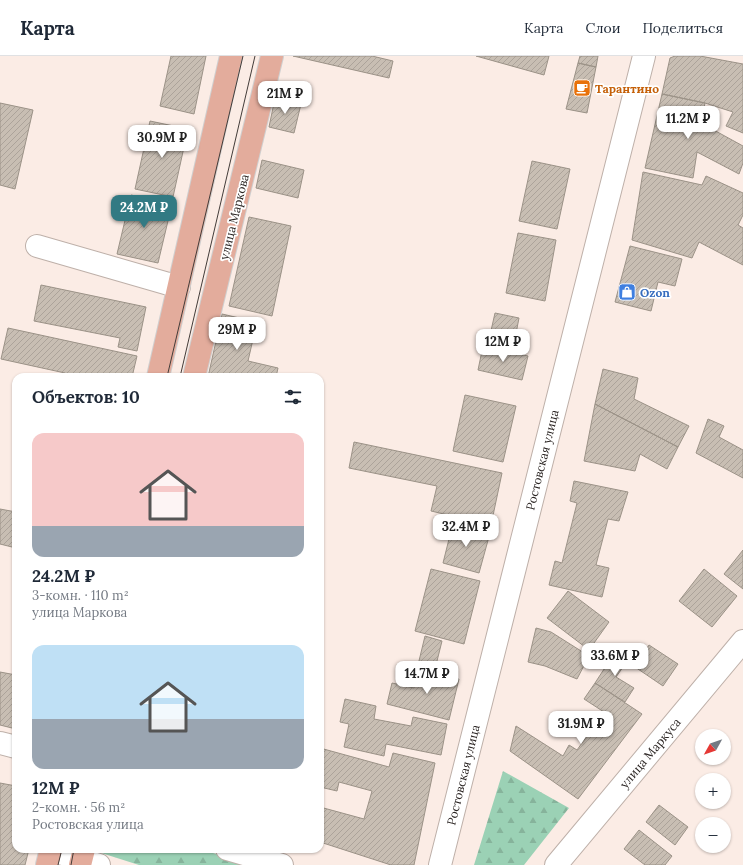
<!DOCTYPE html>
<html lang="ru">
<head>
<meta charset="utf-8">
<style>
  body { margin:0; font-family:Lora,serif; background:#f6f6f7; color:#1f2937; height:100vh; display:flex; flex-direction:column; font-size:15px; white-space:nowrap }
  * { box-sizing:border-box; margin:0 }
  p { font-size:13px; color:#747a83 }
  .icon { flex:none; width:22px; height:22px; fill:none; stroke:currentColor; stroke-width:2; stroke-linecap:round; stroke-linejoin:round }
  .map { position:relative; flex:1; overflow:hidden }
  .details { position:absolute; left:12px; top:317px; width:312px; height:480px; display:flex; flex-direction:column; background:#fff; border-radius:12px; box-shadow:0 1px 3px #0004 }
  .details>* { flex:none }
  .needle { width:26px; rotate:230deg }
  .tools { position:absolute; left:695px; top:673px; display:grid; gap:8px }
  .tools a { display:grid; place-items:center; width:36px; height:36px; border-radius:50%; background:#fff; box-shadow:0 1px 3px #0004; font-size:20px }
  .price { position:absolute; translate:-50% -34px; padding:0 9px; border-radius:8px; background:#fff; color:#222; font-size:13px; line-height:26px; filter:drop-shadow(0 1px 2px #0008) }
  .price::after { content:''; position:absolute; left:50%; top:24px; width:12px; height:9px; margin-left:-6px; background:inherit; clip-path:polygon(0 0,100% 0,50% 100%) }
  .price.selected { background:#327a83; color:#fff }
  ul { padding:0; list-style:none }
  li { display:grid; align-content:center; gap:8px; height:212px; padding:0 20px }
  li span { display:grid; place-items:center; height:124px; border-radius:12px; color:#555 }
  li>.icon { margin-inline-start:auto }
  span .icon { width:72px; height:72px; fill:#fffc; stroke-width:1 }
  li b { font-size:17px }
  h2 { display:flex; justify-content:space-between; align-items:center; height:48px; padding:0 20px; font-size:17px }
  header { display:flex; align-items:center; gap:24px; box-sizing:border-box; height:56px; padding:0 20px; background:#fff; border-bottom:1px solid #e0e1e3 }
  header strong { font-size:19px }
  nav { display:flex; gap:22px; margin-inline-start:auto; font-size:14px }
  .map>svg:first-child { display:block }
</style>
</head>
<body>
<header>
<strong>Карта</strong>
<nav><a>Карта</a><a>Слои</a><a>Поделиться</a></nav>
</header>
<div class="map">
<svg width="743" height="809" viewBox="0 0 743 809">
  <defs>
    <pattern id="forest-firs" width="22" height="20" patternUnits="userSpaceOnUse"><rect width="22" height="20" fill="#9bd1b5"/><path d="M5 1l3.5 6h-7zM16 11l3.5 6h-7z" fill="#86b39b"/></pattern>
    <pattern id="building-hatch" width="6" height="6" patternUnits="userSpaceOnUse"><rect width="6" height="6" fill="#c8beb3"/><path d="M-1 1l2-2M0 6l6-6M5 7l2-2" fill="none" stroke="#aca39a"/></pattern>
  </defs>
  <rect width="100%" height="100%" fill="#fbece5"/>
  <path fill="url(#forest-firs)" d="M503 715 569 752 524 809H474Z
    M95 793H200L252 809H139L95 795Z"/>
  <path fill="url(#building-hatch)" stroke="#9b9287" d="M171 0H206L194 58 160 50Z
    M293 0H372L393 5 389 22Z
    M476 0H549L544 19Z
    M580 0H598L596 11 578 7Z
    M675 0H700L743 8V77L726 70 733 56 705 47 662 38 670 2Z
    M578 7 596 11 587 57 566 53Z
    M662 38 705 47 701 67 743 90V107L739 118 697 96 693 122 645 112Z
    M275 42 301 48 294 77 269 71Z
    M0 47 33 54 15 133 0 129Z
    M150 65 188 73 173 141 135 133Z
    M262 104 304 114 298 142 256 132Z
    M532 105 570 113 557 173 519 165Z
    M643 116 702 129 706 120 743 137V159L738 169 743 172V209L699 186 692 202 632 184Z
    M131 139 172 148 158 207 117 198Z
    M249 161 291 170 272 260 229 250Z
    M518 177 556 184 545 245 506 237Z
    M630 190 682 203 675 230 658 226 651 255 615 246Z
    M41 229 146 251 137 295 118 291 120 282 34 265Z
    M495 257 519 262 513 293 488 288Z
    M222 258 257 266 248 305 278 312 276 321H208Z
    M8 272 137 300 132 321H64L65 317 1 303Z
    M483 290 528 300 522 324 478 314Z
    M603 313 638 322 634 343 689 370 678 391 595 348Z
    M465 339 516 350 503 406 453 395Z
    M595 348 678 391 667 413 640 398 635 415 584 405Z
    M708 363 724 370 719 381 743 394V422L696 397Z
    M354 386 502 417 491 469 431 455 437 430 349 412Z
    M574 425 628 436 619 465 608 463 596 509 609 512 602 541 549 529 555 505 562 507 577 447 570 445Z
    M0 453 16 456V492L0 488Z
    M453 467 490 477 479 517 443 507Z
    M743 494V533L724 518Z
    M431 513 480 525 464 588 415 575Z
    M704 513 737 540 712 571 679 545Z
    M568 535 609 566 589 594 547 562Z
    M536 572 551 576 589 600 577 623 545 610 528 606Z
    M425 580 442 585 435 613 418 609Z
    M649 589 678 608 663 630 635 611Z
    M617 593 630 601 616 621 634 632 625 646 595 627Z
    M419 613 459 623 449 664 387 648 392 627 414 632Z
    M0 616 16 619V673L0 669Z
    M595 627 642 658 578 743 510 695 516 670 563 700 569 689 577 694 604 656 584 643Z
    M345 643 376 650 374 663 411 670 413 661 447 668 441 699 386 688 384 700 344 691 349 668 340 666Z
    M320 692 389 711 393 697 435 707 414 809H391L320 786V751L364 763 372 735 339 726 337 735 320 731Z
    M0 727 16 730V793H29L25 809H0Z
    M659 749 688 771 675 789 646 766Z
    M639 774 672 800 665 809H645L624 793Z"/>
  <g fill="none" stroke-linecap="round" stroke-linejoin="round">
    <defs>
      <path id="minor" d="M37 190 179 231
        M0 687 16 691
        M227 793 282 809
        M50 794 99 809
        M440 809 644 0
        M556 809 743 585"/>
      <path id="major" d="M158 321 231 0
        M194 321 272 0
        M47 809 51 793
        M80 809 84 793"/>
    </defs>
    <use href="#minor" stroke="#beb0a9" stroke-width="24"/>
    <use href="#major" stroke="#d0cfcf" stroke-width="24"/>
    <use href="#minor" stroke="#fff" stroke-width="22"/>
    <use href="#major" stroke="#e3ac9c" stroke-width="22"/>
    <path stroke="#433c39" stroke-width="1" d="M167 321 243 0
      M180 321 255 0
      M58 809 62 793
      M71 809 74 793"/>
  </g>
  <defs>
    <symbol id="cafe-square" viewBox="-11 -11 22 22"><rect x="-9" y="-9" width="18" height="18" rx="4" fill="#e8710a" stroke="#fff"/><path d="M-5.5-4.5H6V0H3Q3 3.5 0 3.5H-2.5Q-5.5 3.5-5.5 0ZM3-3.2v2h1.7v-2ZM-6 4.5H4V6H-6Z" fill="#fff"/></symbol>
    <symbol id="shop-square" viewBox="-11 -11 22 22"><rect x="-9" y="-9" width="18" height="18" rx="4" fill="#3f7fe0" stroke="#fff"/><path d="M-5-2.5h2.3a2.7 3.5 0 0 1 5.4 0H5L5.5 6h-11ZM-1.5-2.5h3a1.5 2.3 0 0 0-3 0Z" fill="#fff"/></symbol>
  </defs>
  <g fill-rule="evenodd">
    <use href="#cafe-square" x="572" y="22" width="20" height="20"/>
    <use href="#shop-square" x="617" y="226" width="20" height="20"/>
  </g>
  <g text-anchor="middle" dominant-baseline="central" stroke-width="3.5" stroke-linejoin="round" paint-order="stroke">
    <g font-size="12" font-weight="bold" fill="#c56008" stroke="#fff" text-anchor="start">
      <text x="595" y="32">Тарантино</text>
    </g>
    <g font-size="12" fill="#2b2523" stroke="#fff">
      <text transform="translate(234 161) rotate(-76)">улица Маркова</text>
      <text transform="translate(542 404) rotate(-76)">Ростовская улица</text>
      <text transform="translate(650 697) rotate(-50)">улица Маркуса</text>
      <text transform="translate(463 719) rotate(-76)">Ростовская улица</text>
    </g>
    <g font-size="12" font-weight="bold" fill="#366cbe" stroke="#fff" text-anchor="start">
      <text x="640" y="236">Ozon</text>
    </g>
  </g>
</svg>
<div class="tools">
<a><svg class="needle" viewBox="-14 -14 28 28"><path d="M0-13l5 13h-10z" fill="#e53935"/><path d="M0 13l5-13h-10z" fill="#747a83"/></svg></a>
<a>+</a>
<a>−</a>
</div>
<b class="price" style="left:285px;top:59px">21M ₽</b>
<b class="price" style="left:688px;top:84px">11.2M ₽</b>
<b class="price" style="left:162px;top:103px">30.9M ₽</b>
<b class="price selected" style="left:144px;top:173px">24.2M ₽</b>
<b class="price" style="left:237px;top:295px">29M ₽</b>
<b class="price" style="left:503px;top:307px">12M ₽</b>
<b class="price" style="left:466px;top:492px">32.4M ₽</b>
<b class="price" style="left:615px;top:621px">33.6M ₽</b>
<b class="price" style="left:427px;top:639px">14.7M ₽</b>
<b class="price" style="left:581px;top:689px">31.9M ₽</b>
<section class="details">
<h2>Объектов: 10<svg class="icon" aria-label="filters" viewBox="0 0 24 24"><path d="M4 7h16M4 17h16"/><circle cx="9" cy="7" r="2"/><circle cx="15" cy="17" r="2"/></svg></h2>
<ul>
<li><span style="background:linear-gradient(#f6c9c9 75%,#9aa5b1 0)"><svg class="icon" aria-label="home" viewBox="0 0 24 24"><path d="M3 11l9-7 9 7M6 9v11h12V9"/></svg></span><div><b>24.2M ₽</b><p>3-комн. · 110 m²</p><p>улица Маркова</p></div></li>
<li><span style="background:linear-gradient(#bfe0f5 60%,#9aa5b1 0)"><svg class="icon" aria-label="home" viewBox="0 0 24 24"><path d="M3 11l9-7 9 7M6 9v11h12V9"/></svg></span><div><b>12M ₽</b><p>2-комн. · 56 m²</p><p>Ростовская улица</p></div></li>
</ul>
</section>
</div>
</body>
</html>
